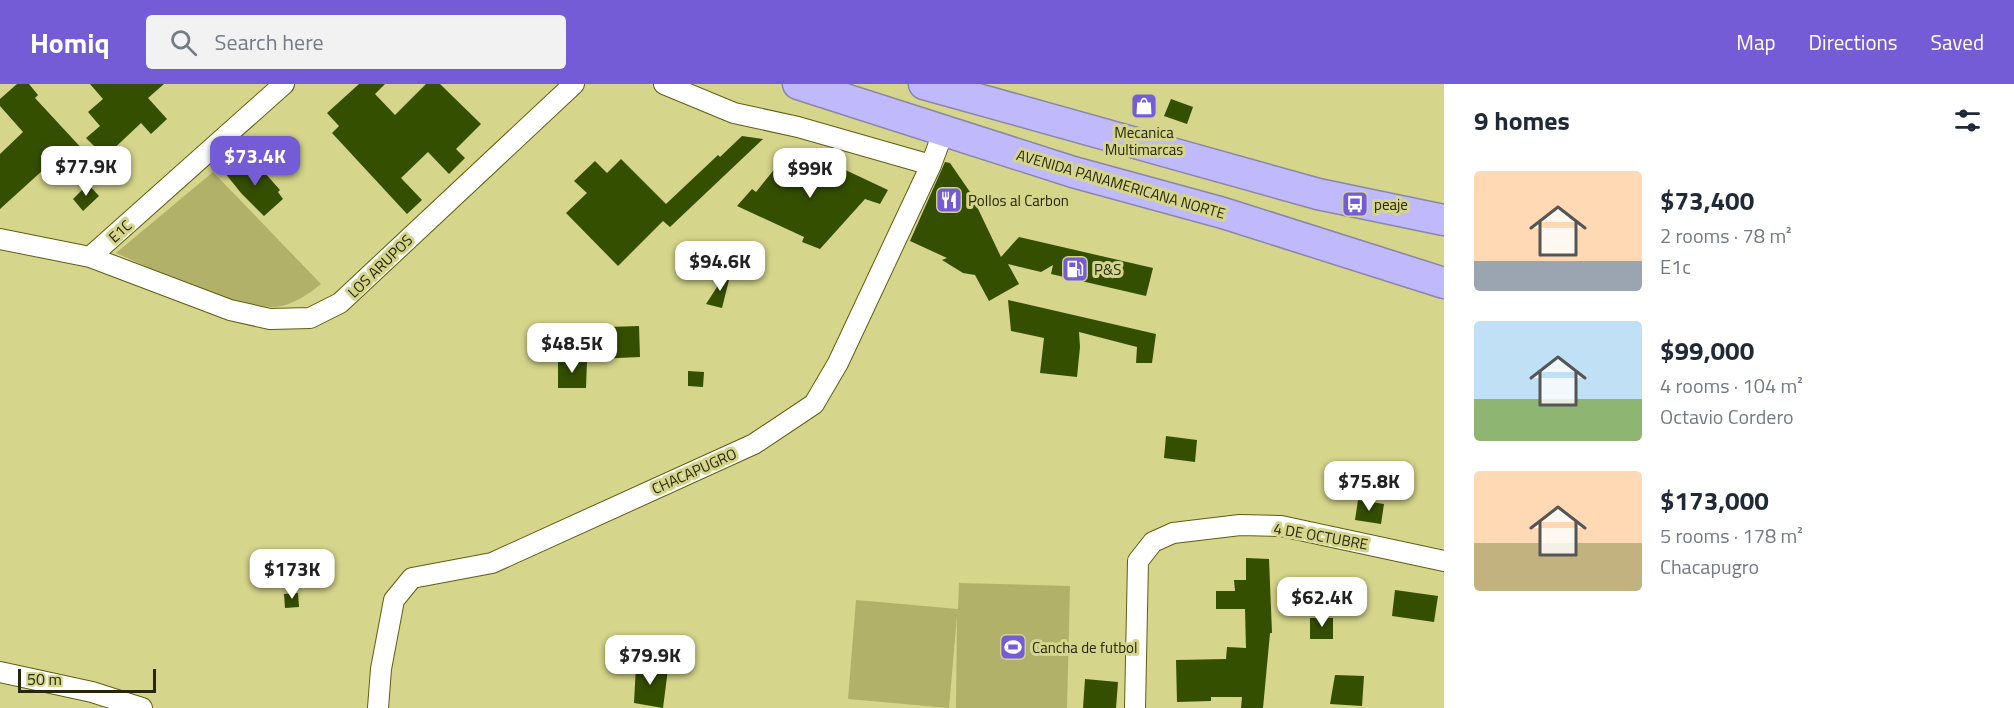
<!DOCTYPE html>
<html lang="en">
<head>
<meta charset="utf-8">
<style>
  body { margin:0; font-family:"Titillium Web",sans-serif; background:#f2f2f3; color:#1f2937; height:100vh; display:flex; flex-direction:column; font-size:22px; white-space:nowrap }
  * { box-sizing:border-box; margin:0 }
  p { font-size:20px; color:#747a83 }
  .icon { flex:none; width:33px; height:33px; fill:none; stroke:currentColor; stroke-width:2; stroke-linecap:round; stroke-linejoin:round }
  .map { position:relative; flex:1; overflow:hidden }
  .sheet { display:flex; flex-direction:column; background:#fff; width:570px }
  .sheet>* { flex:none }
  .scale { position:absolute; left:18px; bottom:15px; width:138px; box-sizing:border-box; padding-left:6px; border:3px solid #272608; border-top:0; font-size:16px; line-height:21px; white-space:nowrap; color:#272608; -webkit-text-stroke:4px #d5d58b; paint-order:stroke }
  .price { position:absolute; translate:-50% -51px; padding:0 14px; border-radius:12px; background:#fff; color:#222; font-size:20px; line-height:39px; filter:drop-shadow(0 2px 3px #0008) }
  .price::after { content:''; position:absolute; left:50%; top:36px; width:18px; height:14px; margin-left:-9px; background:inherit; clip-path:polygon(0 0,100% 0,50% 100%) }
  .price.active { background:#745cd6; color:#fff }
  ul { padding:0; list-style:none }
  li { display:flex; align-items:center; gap:18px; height:150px; padding:0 30px }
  li span { display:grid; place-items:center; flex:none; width:168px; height:120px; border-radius:6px; color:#555 }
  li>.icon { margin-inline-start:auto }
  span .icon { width:72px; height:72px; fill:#fffc; stroke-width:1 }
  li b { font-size:26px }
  h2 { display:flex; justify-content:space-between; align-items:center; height:72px; padding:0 30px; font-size:26px }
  header { display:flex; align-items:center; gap:36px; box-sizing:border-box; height:84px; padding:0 30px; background:#745cd6; color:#fff }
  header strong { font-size:28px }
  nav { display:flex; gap:33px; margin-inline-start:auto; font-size:21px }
  .search { width:420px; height:54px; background:#f2f2f3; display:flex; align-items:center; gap:15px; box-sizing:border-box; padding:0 21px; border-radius:6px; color:#747a83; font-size:22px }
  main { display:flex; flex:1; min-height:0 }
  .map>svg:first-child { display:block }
</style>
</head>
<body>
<header>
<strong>Homiq</strong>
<div class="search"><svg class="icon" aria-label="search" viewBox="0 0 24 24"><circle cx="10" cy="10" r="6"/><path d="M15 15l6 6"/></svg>Search here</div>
<nav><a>Map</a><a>Directions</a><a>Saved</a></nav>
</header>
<main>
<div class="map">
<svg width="1444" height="624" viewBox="0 0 1444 624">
  <rect width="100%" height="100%" fill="#d5d58b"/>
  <path fill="#b1b16a" d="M213 88 321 200C309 210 288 224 272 223 221 220 163 190 116 169Z
    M959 499 1070 502 1067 624H956L957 532 949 624 848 615 856 516 958 525Z"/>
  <path fill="#344f00" d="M17 0H29L38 11 35 14 85 68 63 88 53 77 0 125V70L23 48 0 22V15Z
    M90 0H164L148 14 167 35 151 50 141 39 105 73 86 54 100 42 88 28 103 15Z
    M359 0H385L375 10 395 31 426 0H440L481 40 456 65 465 74 449 90 428 68 401 94 422 116 407 130 332 49 339 42 327 29Z
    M1171 15 1193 23 1187 40 1164 32Z
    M742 52 763 55 670 143 663 137 618 182 566 129 587 109 574 97 595 77 607 89 621 75 666 120 718 71 720 73Z
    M789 67 817 90 825 82H837L888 106 880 120 865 115 820 165 802 158 804 153 737 122 752 105 756 108Z
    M244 75 253 86 258 81 280 106 278 108 283 115 264 132 241 109 225 89Z
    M945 78 950 79 970 108 1001 173 1019 153 1153 184 1146 212 1051 190 1053 181 1041 188 1008 180 1019 200 989 217 975 191 963 189 942 176 947 174 910 157Z
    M88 100 99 112 83 127 73 115Z
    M730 183 732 184 722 224 706 220Z
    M1008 216 1156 250 1152 279H1136L1137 263 1079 248 1080 263 1077 293 1040 289 1044 254 1011 247Z
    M639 242 640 273 595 275 596 255H609V243Z
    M558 276 587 277 586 304H558Z
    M688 287 704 288 703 303 688 302Z
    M1166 352 1197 356 1195 378 1164 374Z
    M1358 416 1384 420 1381 440 1355 436Z
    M1246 474 1269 475 1272 549H1270L1263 624H1241L1242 613H1211V617L1177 618 1176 576 1226 575 1227 563 1246 564 1245 525H1216V507H1235L1234 496H1246Z
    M1395 506 1438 512 1434 538 1392 532Z
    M298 509 299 523 285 524 284 510Z
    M1310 534H1333V555H1310Z
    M636 581 668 585 663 624 634 619Z
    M1335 591 1364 592 1362 622 1330 620Z
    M1085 595 1118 598 1116 624H1083Z"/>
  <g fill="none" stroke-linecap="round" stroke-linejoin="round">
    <defs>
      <path id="minor" d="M664 0 734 29 798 43 931 81
        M0 155 90 173 230 226 270 235 310 234 340 219 574 0
        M90 173 284 0
        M0 588 92 608 142 624
        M378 624 381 585 394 516 412 494 492 479 754 360 814 320 838 279 931 81 944 46
        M1135 624 1138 477 1153 458 1173 449 1240 441 1281 442 1444 477"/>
      <path id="highway" d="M798 0 1073 88 1223 129 1444 199
        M924 0 1318 110 1444 136"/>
    </defs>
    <use href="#minor" stroke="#605e10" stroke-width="22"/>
    <use href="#highway" stroke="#8a86a7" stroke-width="33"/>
    <use href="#minor" stroke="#fff" stroke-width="20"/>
    <use href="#highway" stroke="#c0bafd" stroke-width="30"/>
  </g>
  <defs>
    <symbol id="shop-square" viewBox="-11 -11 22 22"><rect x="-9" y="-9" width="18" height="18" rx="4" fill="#745cd6" stroke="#d5d58b"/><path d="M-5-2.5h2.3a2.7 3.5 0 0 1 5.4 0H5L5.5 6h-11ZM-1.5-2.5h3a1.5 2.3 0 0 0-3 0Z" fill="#fff"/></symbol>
    <symbol id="restaurant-square" viewBox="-11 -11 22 22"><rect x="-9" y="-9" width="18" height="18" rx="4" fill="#745cd6" stroke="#d5d58b"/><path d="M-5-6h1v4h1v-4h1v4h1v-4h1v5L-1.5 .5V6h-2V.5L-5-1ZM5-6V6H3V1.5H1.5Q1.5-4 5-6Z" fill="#fff"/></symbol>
    <symbol id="bus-square" viewBox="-11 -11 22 22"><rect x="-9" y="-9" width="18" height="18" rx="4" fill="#745cd6" stroke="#d5d58b"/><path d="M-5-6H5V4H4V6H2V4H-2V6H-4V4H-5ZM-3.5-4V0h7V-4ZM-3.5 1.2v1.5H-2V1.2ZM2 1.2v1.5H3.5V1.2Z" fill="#fff"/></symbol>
    <symbol id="fuel-square" viewBox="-11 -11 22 22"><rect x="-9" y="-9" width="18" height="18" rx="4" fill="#745cd6" stroke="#d5d58b"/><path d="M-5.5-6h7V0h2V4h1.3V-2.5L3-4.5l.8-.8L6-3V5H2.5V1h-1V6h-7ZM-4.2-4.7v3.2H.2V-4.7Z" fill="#fff"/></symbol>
    <symbol id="stadium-square" viewBox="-11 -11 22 22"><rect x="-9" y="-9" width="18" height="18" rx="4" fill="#745cd6" stroke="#d5d58b"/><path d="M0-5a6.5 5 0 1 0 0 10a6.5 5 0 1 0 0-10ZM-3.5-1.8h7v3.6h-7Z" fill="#fff"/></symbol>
  </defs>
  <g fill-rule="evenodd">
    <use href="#shop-square" x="1129" y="7" width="30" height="30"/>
    <use href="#restaurant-square" x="934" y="101" width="30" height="30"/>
    <use href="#bus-square" x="1340" y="105" width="30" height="30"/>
    <use href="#fuel-square" x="1060" y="170" width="30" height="30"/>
    <use href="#stadium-square" x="998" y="548" width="30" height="30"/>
  </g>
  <g text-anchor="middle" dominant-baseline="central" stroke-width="6" stroke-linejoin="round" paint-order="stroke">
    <g font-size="15" fill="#272608" stroke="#d5d58b" text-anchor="start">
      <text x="1144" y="48" text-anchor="middle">Mecanica<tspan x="1144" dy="17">Multimarcas</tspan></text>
      <text x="968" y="116">Pollos al Carbon</text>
      <text x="1374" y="120">peaje</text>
      <text x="1094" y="185">P&amp;S</text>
      <text x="1032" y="563">Cancha de futbol</text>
    </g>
    <g font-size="15" fill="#272608" stroke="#d5d58b">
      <text transform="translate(1121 100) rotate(16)">AVENIDA PANAMERICANA NORTE</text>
      <text transform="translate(120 147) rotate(-42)">E1C</text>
      <text transform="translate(380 182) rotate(-44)">LOS ARUPOS</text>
      <text transform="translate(694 387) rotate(-24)">CHACAPUGRO</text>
      <text transform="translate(1321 452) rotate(10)">4 DE OCTUBRE</text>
    </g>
  </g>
</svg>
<div class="scale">50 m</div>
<b class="price active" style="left:255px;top:103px">$73.4K</b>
<b class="price" style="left:86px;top:113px">$77.9K</b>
<b class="price" style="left:810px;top:115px">$99K</b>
<b class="price" style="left:720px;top:208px">$94.6K</b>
<b class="price" style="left:572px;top:290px">$48.5K</b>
<b class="price" style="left:1369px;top:428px">$75.8K</b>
<b class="price" style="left:292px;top:516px">$173K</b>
<b class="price" style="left:1322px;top:544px">$62.4K</b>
<b class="price" style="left:650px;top:602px">$79.9K</b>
</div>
<section class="sheet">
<h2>9 homes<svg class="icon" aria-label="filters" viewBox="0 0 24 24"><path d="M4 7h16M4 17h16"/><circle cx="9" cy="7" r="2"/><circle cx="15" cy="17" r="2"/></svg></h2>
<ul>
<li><span style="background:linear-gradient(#ffd9b3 75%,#9aa5b1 0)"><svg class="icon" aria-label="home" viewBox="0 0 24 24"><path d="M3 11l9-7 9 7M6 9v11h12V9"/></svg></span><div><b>$73,400</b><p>2 rooms · 78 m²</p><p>E1c</p></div></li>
<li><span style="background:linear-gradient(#bfe0f5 65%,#8fb573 0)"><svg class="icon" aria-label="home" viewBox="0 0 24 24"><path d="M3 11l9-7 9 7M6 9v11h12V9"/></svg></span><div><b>$99,000</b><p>4 rooms · 104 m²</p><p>Octavio Cordero</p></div></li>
<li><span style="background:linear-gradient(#ffd9b3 60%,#c2b280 0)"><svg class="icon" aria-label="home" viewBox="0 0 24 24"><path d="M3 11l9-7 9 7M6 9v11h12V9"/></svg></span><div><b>$173,000</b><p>5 rooms · 178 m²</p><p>Chacapugro</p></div></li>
</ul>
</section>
</main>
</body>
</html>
